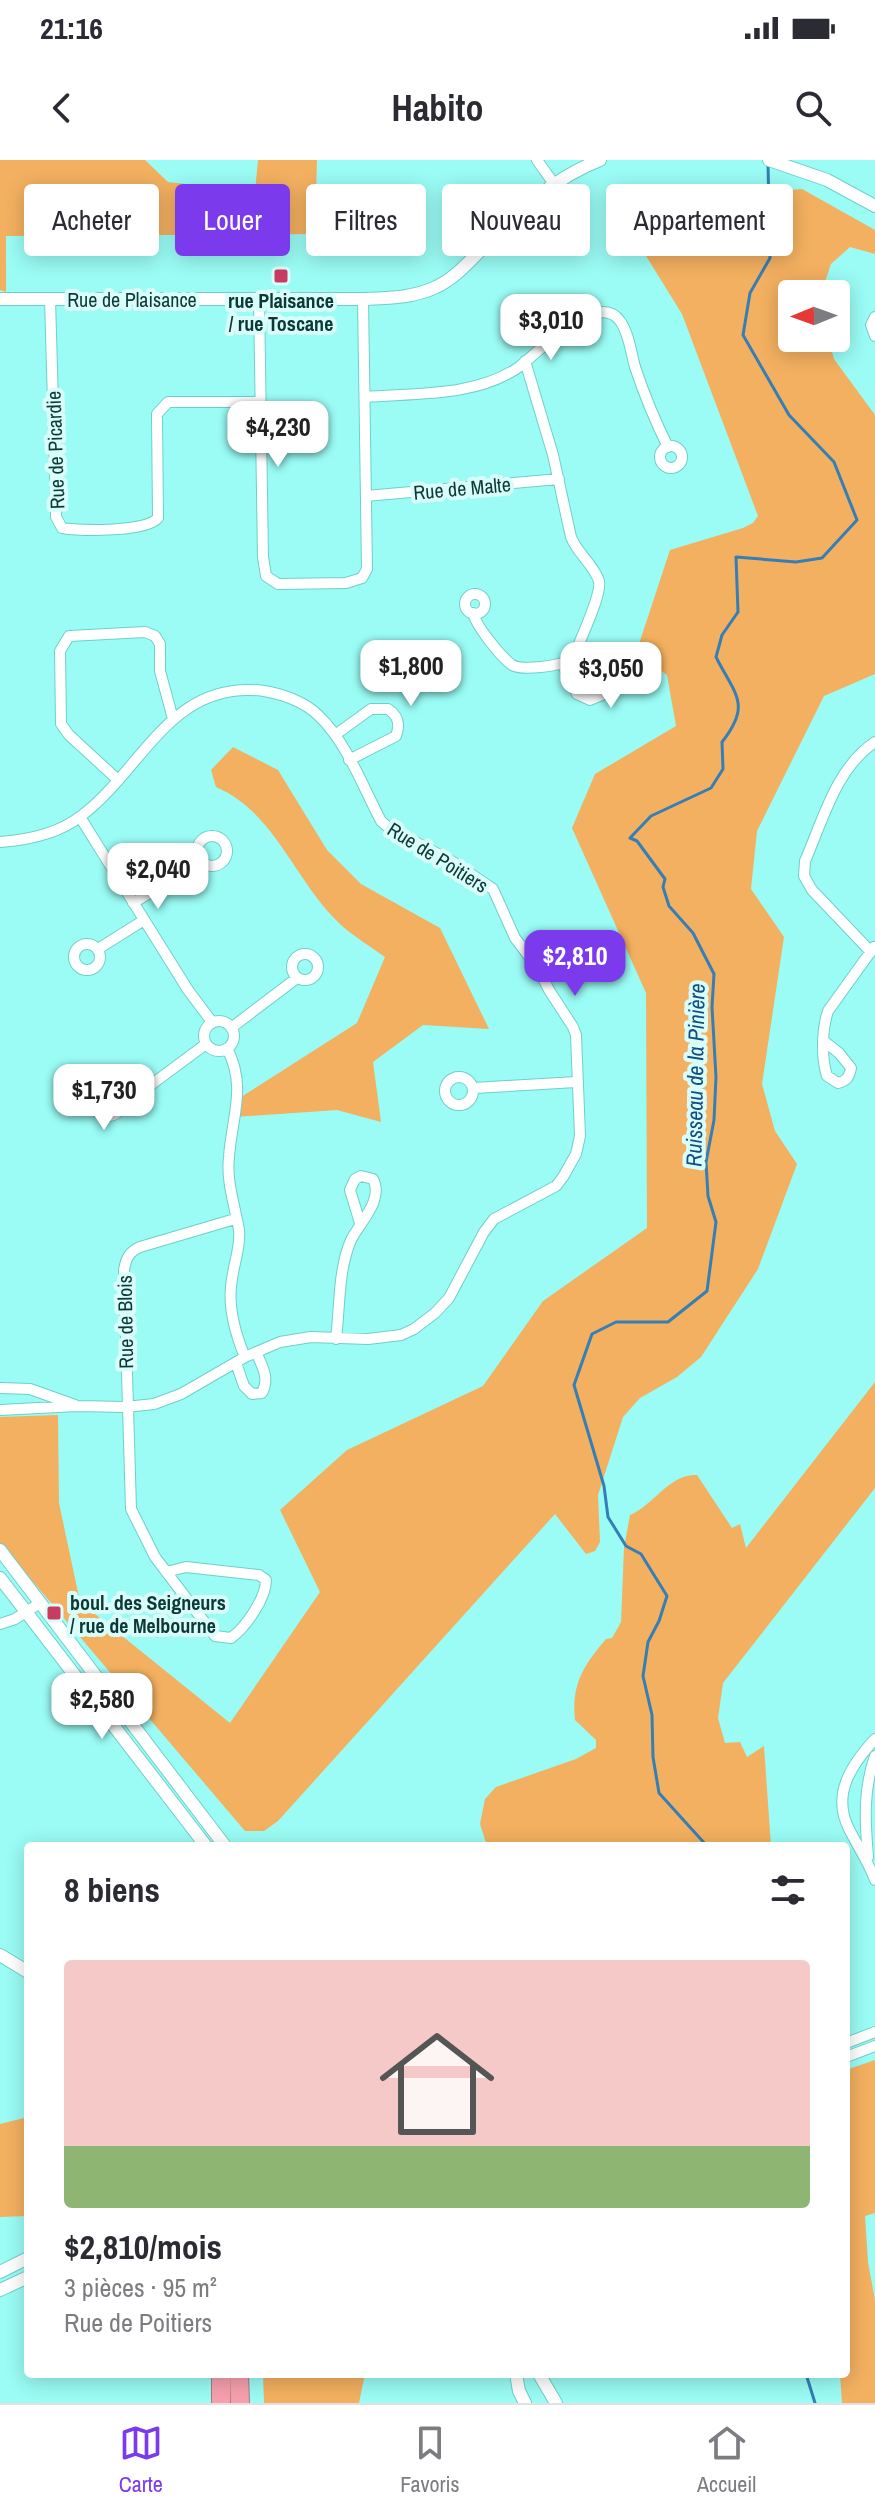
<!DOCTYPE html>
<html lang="fr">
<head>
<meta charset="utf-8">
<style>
  body { margin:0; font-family:"Archivo Narrow",sans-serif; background:#f2f2f3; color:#2b2b33; height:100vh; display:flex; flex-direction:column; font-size:30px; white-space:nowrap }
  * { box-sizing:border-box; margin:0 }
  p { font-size:26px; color:#7c7c81 }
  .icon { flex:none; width:44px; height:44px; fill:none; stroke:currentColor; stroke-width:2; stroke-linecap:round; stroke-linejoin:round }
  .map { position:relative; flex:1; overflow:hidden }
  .side { position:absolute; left:24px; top:1682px; width:826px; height:536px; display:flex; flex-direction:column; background:#fff; border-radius:8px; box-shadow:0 4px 20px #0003 }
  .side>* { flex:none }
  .top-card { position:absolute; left:24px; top:24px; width:828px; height:72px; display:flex; gap:16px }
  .needle { width:52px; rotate:269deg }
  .fabs { position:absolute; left:778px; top:120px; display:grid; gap:16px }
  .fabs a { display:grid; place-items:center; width:72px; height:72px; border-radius:8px; background:#fff; box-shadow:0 4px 20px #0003; font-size:40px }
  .price { position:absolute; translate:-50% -68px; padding:0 18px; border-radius:16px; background:#fff; color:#222; font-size:26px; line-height:52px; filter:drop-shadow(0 2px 4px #0008) }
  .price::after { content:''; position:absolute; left:50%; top:48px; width:24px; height:18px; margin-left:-12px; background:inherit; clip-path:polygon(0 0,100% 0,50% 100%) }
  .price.on { background:#7c3aed; color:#fff }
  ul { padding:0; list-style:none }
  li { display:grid; align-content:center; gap:16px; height:424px; padding:0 40px }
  li span { display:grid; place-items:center; height:248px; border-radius:8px; color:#555 }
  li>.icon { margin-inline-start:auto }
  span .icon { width:144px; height:144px; fill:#fffc; stroke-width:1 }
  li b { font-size:34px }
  h2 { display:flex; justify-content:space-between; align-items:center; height:96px; padding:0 40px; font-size:34px }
  .tag { padding:0 28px; border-radius:8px; background:#fff; box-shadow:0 4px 20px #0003; font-size:28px; line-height:72px }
  .tag.on { background:#7c3aed; color:#fff }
  .status { display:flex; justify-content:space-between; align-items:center; height:56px; padding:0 40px; background:#fff; direction:ltr }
  .status svg { height:22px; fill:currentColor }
  header { display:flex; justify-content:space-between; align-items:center; height:104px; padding:0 40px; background:#fff; font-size:36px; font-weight:800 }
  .tab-bar { display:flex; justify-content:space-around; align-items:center; height:112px; border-top:2px solid #e1e1e2; background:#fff; font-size:22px; color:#7c7c81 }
  .tab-bar a { display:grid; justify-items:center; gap:4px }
  .tab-bar .on { color:#7c3aed }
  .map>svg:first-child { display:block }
</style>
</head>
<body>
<div class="status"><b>21:16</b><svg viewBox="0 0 49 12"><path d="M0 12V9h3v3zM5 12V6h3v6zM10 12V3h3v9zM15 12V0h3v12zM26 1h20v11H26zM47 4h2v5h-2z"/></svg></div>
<header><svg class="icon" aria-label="back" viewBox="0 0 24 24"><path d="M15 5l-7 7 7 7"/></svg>Habito<svg class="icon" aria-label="search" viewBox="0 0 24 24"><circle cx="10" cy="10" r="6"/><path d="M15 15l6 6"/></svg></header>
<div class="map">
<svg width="875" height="2243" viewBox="0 0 875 2243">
  <rect width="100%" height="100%" fill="#9afcf5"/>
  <path fill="#f3b060" d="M0 0H145L168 22 255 32 258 0H317L315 74 6 76V132L0 130Z
    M802 29 875 70V94L850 87 831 104 821 134H792V178H828L834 199 875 255V514L824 536 757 671 751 729 784 777 762 924 775 971 797 1004 758 1109 701 1197 677 1217 640 1238 623 1257 598 1335 600 1382 595 1391 586 1394 555 1354 278 1661 264 1671H245L0 1383V1257L58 1255 59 1343 80 1442 230 1563 320 1432 280 1350 347 1290 483 1226 543 1141 647 1068 646 833 572 668 595 614 676 566 667 515 636 493 670 390 743 368 753 363 758 356 682 154 630 70 734 65 764 32Z
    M233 587 278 610 327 690 361 724 440 768 489 869 423 865 373 902 381 962 337 950 235 957 238 939 357 863 385 797C370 786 353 776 340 764 295 722 275 652 216 627L211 610Z
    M875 1222V1328L723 1523 718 1558 725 1583 740 1582 747 1597 764 1586 771 1686H487L480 1664 485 1639 496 1627 576 1599 596 1588V1580L575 1560C571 1524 584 1505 606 1479L612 1478 621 1462 624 1388 630 1355C654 1345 669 1314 697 1315L732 1368 740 1364 746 1388Z
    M875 1900V2053L865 2056 868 2102 875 2140V2243H842L840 2214H846V1910Z
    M28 1957V2056L0 2057V1964Z
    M263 2214H365L359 2243H264Z"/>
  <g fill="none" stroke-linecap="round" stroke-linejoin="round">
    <path stroke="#357eb6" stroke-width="3" d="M707 1686 659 1633 653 1597 652 1555 643 1516 648 1482 659 1461 667 1436 641 1394 626 1386 608 1357 604 1326 574 1225 592 1174 616 1162H668L707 1131 716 1062 708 1036 706 1002 714 960 716 917 712 847 714 814 693 773 669 746 663 727 665 719 637 681 630 678 651 656 711 628 723 609 722 582C752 544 735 535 716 497L722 475 738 452 736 397 796 402 822 398 857 360 834 302 789 255 743 175 750 133 770 98 768 4
      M806 2214 815 2243"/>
    <defs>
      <path id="minor" d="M537 0 554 24
        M50 139 56 348V357L62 368C82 371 146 372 158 358L157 254 168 242H261
        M259 139 263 397 266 416 278 424 346 423 362 418 367 409 363 139
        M875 157 871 165 875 176
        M365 237C415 233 476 237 519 207 538 193 598 129 620 161 629 173 631 193 635 207 644 234 655 261 668 287
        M660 297a11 11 0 1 1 22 0a11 11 0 1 1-22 0Z
        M366 336 559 319
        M465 444a10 10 0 1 1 20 0a10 10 0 1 1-20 0Z
        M473 453C476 466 501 497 512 505 522 511 560 506 569 500 573 496 574 494 577 489 582 475 602 434 599 421 594 405 577 393 571 377L553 295 525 201
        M562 503 577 534 590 540 602 535 606 520 577 489
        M335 575 371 549H388C399 556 400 565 396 576L349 600
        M118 620 69 575 61 564 60 491 69 476 145 472 155 476 160 484V511L173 559
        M80 657 188 830 212 862
        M197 691a15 15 0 1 1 30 0a15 15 0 1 1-30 0Z
        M0 682C28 680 58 674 81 656 143 610 170 519 264 531 283 534 305 542 319 556 347 583 363 627 381 661L389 668 453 702 493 729 515 778 538 808 549 830 573 867 576 875 580 976 576 994 563 1017 556 1026 494 1059 484 1072 449 1138 435 1153 414 1169 401 1175 368 1179 311 1177 280 1182 245 1197 181 1234 154 1244 126 1247 77 1246 0 1250
        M133 743 201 702
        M74 797a13 13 0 1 1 26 0a13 13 0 1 1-26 0Z
        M98 789 144 760
        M871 792 812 730 804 716 805 701C823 660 836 608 875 582
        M292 807a13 13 0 1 1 26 0a13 13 0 1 1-26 0Z
        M204 876a15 15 0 1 1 30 0a15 15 0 1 1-30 0Z
        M231 868 297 818
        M825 882 839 893 851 908C849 917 847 921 838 923L827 916C821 897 822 869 828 851L874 787
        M227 888C247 928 232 955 229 997 226 1021 235 1046 239 1070 241 1085 234 1103 232 1119 227 1145 235 1173 245 1197
        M445 931a14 14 0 1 1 28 0a14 14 0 1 1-28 0Z
        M93 941a15 15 0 1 1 30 0a15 15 0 1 1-30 0Z
        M474 928 576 922
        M122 938 148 927 206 884
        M336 1179C340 1147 338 1110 351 1080 360 1062 384 1040 373 1019L361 1016 355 1019 350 1030 360 1063
        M236 1203 244 1226 252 1234 262 1233C270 1218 262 1206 256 1192
        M0 1228 30 1229 75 1245
        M166 1412 186 1407 259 1415 266 1420C266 1438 246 1467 231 1478L215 1476 155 1397 131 1349 124 1110C126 1098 129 1092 140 1087L235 1059
        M0 1464 15 1459 40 1443
        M875 1579C852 1604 831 1634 849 1669 858 1687 868 1701 875 1720
        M868 1697C865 1661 863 1630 875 1596
        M846 1883 875 1872
        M846 1897 875 1886"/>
      <path id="tertiary" d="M769 0 827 20 875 46
        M0 139H363C388 138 413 138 436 127 456 118 471 99 487 84 521 49 554 18 600 0
        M0 1390 225 1686
        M0 1418 206 1686
        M0 1795 28 1812
        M0 2112 28 2098
        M0 2130 28 2117
        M516 2214 519 2231 525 2243
        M539 2214 556 2243"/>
      <path id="motorway" d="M239 2214 240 2243
        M221 2243V2214"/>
    </defs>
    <use href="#minor" stroke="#6ed0c9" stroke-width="12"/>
    <use href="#tertiary" stroke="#6ed0c9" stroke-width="14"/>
    <use href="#motorway" stroke="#a57b83" stroke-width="20"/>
    <use href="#minor" stroke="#fff" stroke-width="10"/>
    <use href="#tertiary" stroke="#fff" stroke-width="12"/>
    <use href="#motorway" stroke="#f79fad" stroke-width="18"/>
  </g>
  <g fill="#ca3b60" stroke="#d9fdfa" stroke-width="3">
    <rect x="273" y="108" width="16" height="16" rx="4"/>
    <rect x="46" y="1445" width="16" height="16" rx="4"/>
  </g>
  <g text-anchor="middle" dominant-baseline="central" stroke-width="8" stroke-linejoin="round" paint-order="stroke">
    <g font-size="20" fill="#0c3835" stroke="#d9fdfa">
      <text x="132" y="139">Rue de Plaisance</text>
      <text transform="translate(55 290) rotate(-92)">Rue de Picardie</text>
      <text transform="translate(462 328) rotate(-5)">Rue de Malte</text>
      <text transform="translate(438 697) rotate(32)">Rue de Poitiers</text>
      <text transform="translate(125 1162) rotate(-91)">Rue de Blois</text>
    </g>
    <g font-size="20" font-weight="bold" fill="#0c3835" stroke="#d9fdfa">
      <text x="281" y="140">rue Plaisance<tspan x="281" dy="23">/ rue Toscane</tspan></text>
      <text x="70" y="1442" text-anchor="start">boul. des Seigneurs<tspan x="70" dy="23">/ rue de Melbourne</tspan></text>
    </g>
    <g font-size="22" font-style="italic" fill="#104e82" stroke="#d9fdfa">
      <text transform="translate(695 915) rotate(-89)">Ruisseau de la Pinière</text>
    </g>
  </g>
</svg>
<div class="fabs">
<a><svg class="needle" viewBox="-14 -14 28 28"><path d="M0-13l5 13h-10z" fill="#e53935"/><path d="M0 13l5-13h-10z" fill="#7c7c81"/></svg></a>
</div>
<b class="price" style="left:551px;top:202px">$3,010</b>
<b class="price" style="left:278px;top:309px">$4,230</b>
<b class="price" style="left:411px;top:548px">$1,800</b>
<b class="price" style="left:611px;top:550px">$3,050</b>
<b class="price" style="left:158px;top:751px">$2,040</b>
<b class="price on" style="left:575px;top:838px">$2,810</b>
<b class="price" style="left:104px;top:972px">$1,730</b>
<b class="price" style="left:102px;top:1581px">$2,580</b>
<div class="top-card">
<a class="tag">Acheter</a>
<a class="tag on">Louer</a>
<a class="tag">Filtres</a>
<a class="tag">Nouveau</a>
<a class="tag">Appartement</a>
</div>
<section class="side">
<h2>8 biens<svg class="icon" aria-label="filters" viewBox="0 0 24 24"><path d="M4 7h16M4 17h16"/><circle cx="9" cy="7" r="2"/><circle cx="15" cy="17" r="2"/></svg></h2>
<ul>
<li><span style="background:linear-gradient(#f6c9c9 75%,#8fb573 0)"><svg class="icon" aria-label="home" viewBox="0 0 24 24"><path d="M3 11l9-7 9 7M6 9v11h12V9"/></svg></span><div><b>$2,810/mois</b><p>3 pièces · 95 m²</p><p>Rue de Poitiers</p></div></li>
</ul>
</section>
</div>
<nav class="tab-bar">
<a class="on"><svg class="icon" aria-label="map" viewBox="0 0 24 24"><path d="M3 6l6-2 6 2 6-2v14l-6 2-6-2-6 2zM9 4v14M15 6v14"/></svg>Carte</a>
<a><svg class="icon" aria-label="saved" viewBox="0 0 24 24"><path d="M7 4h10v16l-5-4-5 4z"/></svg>Favoris</a>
<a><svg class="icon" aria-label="home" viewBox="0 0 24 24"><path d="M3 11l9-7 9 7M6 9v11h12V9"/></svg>Accueil</a>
</nav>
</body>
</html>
